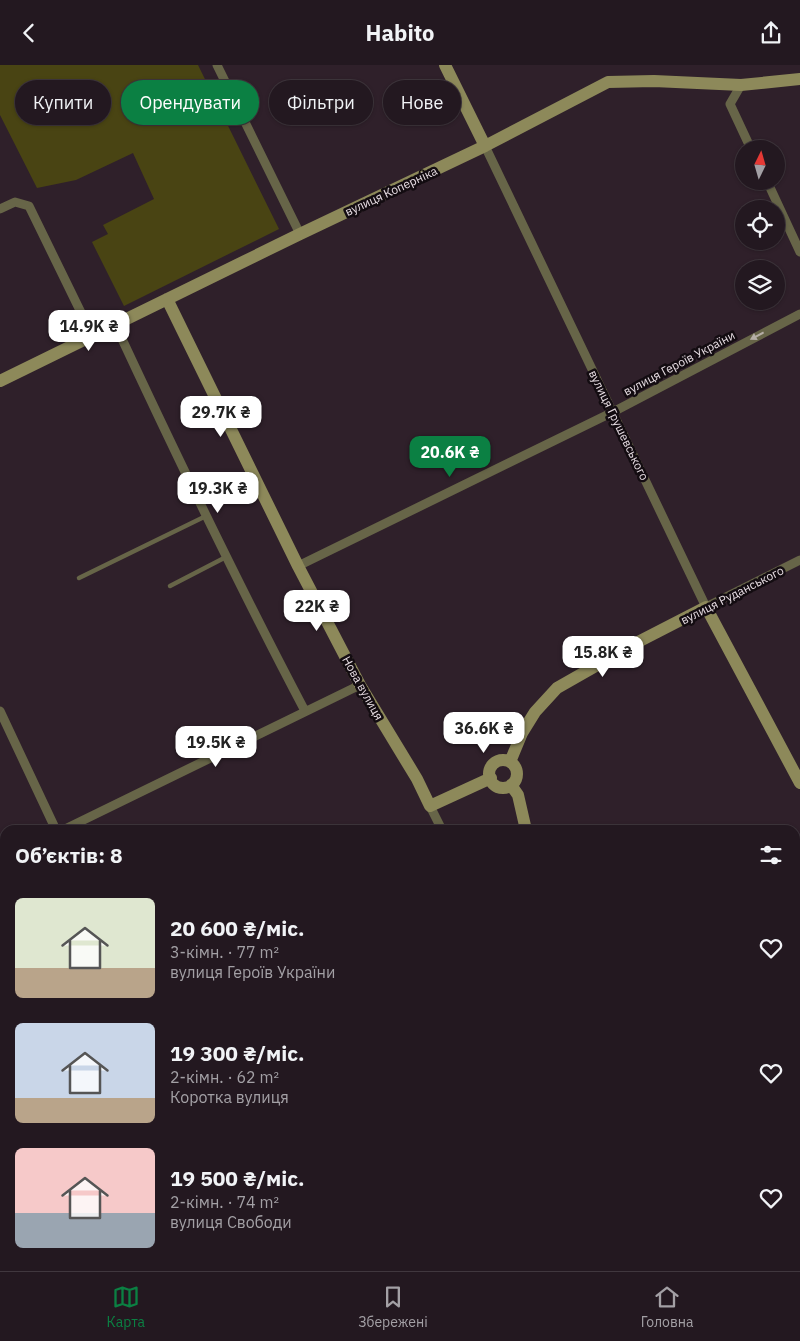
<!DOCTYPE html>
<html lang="uk">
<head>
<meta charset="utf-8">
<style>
  body { margin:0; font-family:"IBM Plex Sans",sans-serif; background:#2b2129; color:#f1f3f6; height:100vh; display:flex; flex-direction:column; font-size:19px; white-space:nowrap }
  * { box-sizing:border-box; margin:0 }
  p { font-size:16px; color:#a3a0a5 }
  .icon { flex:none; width:28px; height:28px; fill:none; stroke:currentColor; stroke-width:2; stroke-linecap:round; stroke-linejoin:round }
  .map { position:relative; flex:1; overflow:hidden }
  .details { position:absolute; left:0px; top:760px; width:800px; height:446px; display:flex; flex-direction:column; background:#231820; border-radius:15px 15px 0 0; box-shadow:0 1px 4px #0004,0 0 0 1px #40373e }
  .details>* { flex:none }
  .hud { position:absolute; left:15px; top:15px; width:500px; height:45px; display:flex; gap:10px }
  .needle { width:32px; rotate:5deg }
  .tools { position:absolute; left:735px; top:75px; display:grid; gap:10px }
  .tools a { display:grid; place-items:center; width:50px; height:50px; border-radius:50%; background:#231820; box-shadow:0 1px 4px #0004,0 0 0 1px #40373e; font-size:25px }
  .price { position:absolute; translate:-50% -42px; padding:0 11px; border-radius:10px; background:#fff; color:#222; font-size:16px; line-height:32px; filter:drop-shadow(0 1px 2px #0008) }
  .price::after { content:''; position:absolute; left:50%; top:30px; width:15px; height:11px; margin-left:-8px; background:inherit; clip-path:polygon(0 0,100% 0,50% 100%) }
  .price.current { background:#0b8043; color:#fff }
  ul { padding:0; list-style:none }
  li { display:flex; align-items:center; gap:15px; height:125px; padding:0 15px }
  li span { display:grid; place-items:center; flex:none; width:140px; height:100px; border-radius:8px; color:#555 }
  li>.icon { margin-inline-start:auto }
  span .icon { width:60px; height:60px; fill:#fffc; stroke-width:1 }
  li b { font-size:21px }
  h2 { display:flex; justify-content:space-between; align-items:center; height:60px; padding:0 15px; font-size:21px }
  .chip { padding:0 18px; border-radius:22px; background:#231820; box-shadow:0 1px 4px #0004,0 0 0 1px #40373e; font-size:18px; line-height:45px }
  .chip.current { background:#0b8043; color:#fff }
  header { display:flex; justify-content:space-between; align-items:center; height:65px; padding:0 15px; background:#231820; font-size:22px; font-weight:700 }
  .tab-bar { display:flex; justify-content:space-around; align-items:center; height:70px; border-top:1px solid #40373e; background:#231820; font-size:14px; color:#a3a0a5 }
  .tab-bar a { display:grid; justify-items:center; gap:2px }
  .tab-bar .current { color:#0b8043 }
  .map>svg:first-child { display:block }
</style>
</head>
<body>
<header><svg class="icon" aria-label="back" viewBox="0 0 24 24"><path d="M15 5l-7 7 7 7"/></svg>Habito<svg class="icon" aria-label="share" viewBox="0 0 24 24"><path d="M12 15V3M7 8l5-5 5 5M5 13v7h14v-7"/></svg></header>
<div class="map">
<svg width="800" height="1206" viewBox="0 0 800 1206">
  <rect width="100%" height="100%" fill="#2f202a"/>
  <path fill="#494413" d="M0 0H198L279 164 124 241 92 177 108 169 103 160 154 134 133 88 76 115 37 123 0 50Z"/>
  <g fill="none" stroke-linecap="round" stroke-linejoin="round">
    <path stroke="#676548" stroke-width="4.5" d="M79 513 206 451
      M170 521 226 492"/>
    <path stroke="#676548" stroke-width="9" d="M217 0 300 169
      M741 20 730 39 751 84
      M485 81 706 542 800 495
      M767 116 800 187
      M0 144 15 137 29 141 92 270
      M115 259C176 390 238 519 305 646
      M298 501 613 347 800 249
      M0 646 56 765
      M430 741 442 765
      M63 765 360 620
      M0 795 5 793
      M795 869 800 867
      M0 956 5 954
      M0 1042 5 1040
      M795 1080 800 1087
      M0 1094 5 1092
      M795 1124 800 1121
      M82 1206 92 1201
      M300 1206 302 1201
      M361 1206 371 1201
      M629 1206 639 1201"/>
    <path stroke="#8d895a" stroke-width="12" d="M445 0 485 81
      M167 234 298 501 360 620 417 714 430 741 491 713
      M0 316 300 169 485 81 608 17 654 16 741 20 800 14
      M489 709a14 14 0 1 1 28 0a14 14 0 1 1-28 0Z
      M510 697 522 668 535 647 557 623 636 578 706 542 800 718
      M511 720 518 730 526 765
      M621 1201 623 1206"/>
  </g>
  <defs><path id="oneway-solid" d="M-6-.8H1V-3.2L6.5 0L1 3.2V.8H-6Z" transform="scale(1.25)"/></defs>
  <use fill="#b5aea6" href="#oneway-solid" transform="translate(757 271) rotate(152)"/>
  <g text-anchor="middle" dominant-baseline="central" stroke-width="5" stroke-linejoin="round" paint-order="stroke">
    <g font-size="12" fill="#e9dfe5" stroke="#130c11">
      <text transform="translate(391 126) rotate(-25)">вулиця Коперніка</text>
      <text transform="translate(679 298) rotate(-28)">вулиця Героїв України</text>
      <text transform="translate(619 360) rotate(64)">вулиця Грушевського</text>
      <text transform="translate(732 530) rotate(-27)">вулиця Руданського</text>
      <text transform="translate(363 623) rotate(61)">Нова вулиця</text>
    </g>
  </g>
</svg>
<div class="tools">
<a><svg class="needle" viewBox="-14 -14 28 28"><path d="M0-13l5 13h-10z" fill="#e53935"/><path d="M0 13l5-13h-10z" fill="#a3a0a5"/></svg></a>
<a><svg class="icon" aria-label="locate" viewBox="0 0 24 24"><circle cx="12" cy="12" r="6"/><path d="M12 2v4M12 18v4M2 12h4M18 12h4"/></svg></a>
<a><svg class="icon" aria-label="layers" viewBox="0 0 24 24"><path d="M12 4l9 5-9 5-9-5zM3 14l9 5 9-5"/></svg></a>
</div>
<b class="price" style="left:89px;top:287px">14.9K ₴</b>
<b class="price" style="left:221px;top:373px">29.7K ₴</b>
<b class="price current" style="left:450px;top:413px">20.6K ₴</b>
<b class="price" style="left:218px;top:449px">19.3K ₴</b>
<b class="price" style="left:317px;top:567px">22K ₴</b>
<b class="price" style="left:603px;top:613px">15.8K ₴</b>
<b class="price" style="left:484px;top:689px">36.6K ₴</b>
<b class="price" style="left:216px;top:703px">19.5K ₴</b>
<div class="hud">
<a class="chip">Купити</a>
<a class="chip current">Орендувати</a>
<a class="chip">Фільтри</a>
<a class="chip">Нове</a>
</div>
<section class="details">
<h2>Об’єктів: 8<svg class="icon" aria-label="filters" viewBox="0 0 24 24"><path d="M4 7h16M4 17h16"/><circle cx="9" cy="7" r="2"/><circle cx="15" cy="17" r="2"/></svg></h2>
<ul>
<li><span style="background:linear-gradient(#dfe7d0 70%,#b9a48a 0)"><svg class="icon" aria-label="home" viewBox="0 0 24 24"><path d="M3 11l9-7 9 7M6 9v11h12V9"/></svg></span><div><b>20 600 ₴/міс.</b><p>3-кімн. · 77 m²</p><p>вулиця Героїв України</p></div><svg class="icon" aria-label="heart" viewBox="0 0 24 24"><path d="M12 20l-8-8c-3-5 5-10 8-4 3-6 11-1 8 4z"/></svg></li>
<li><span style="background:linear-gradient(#c9d6e8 75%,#b9a48a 0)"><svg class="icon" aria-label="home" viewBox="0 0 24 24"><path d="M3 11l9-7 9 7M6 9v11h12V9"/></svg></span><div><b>19 300 ₴/міс.</b><p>2-кімн. · 62 m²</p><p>Коротка вулиця</p></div><svg class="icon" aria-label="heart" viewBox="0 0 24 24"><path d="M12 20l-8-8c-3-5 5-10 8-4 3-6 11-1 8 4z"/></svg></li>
<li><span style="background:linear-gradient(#f6c9c9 65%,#9aa5b1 0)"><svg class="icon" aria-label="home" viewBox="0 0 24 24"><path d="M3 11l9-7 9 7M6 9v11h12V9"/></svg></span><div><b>19 500 ₴/міс.</b><p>2-кімн. · 74 m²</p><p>вулиця Свободи</p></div><svg class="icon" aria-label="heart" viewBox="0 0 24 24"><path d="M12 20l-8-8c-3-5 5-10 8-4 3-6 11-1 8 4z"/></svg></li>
</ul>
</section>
</div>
<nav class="tab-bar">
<a class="current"><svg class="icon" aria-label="map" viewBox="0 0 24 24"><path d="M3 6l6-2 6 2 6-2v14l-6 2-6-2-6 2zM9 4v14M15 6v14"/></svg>Карта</a>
<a><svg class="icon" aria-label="saved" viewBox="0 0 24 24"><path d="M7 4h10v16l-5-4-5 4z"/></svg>Збережені</a>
<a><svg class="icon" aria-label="home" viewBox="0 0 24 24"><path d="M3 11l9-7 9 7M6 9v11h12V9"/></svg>Головна</a>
</nav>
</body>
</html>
